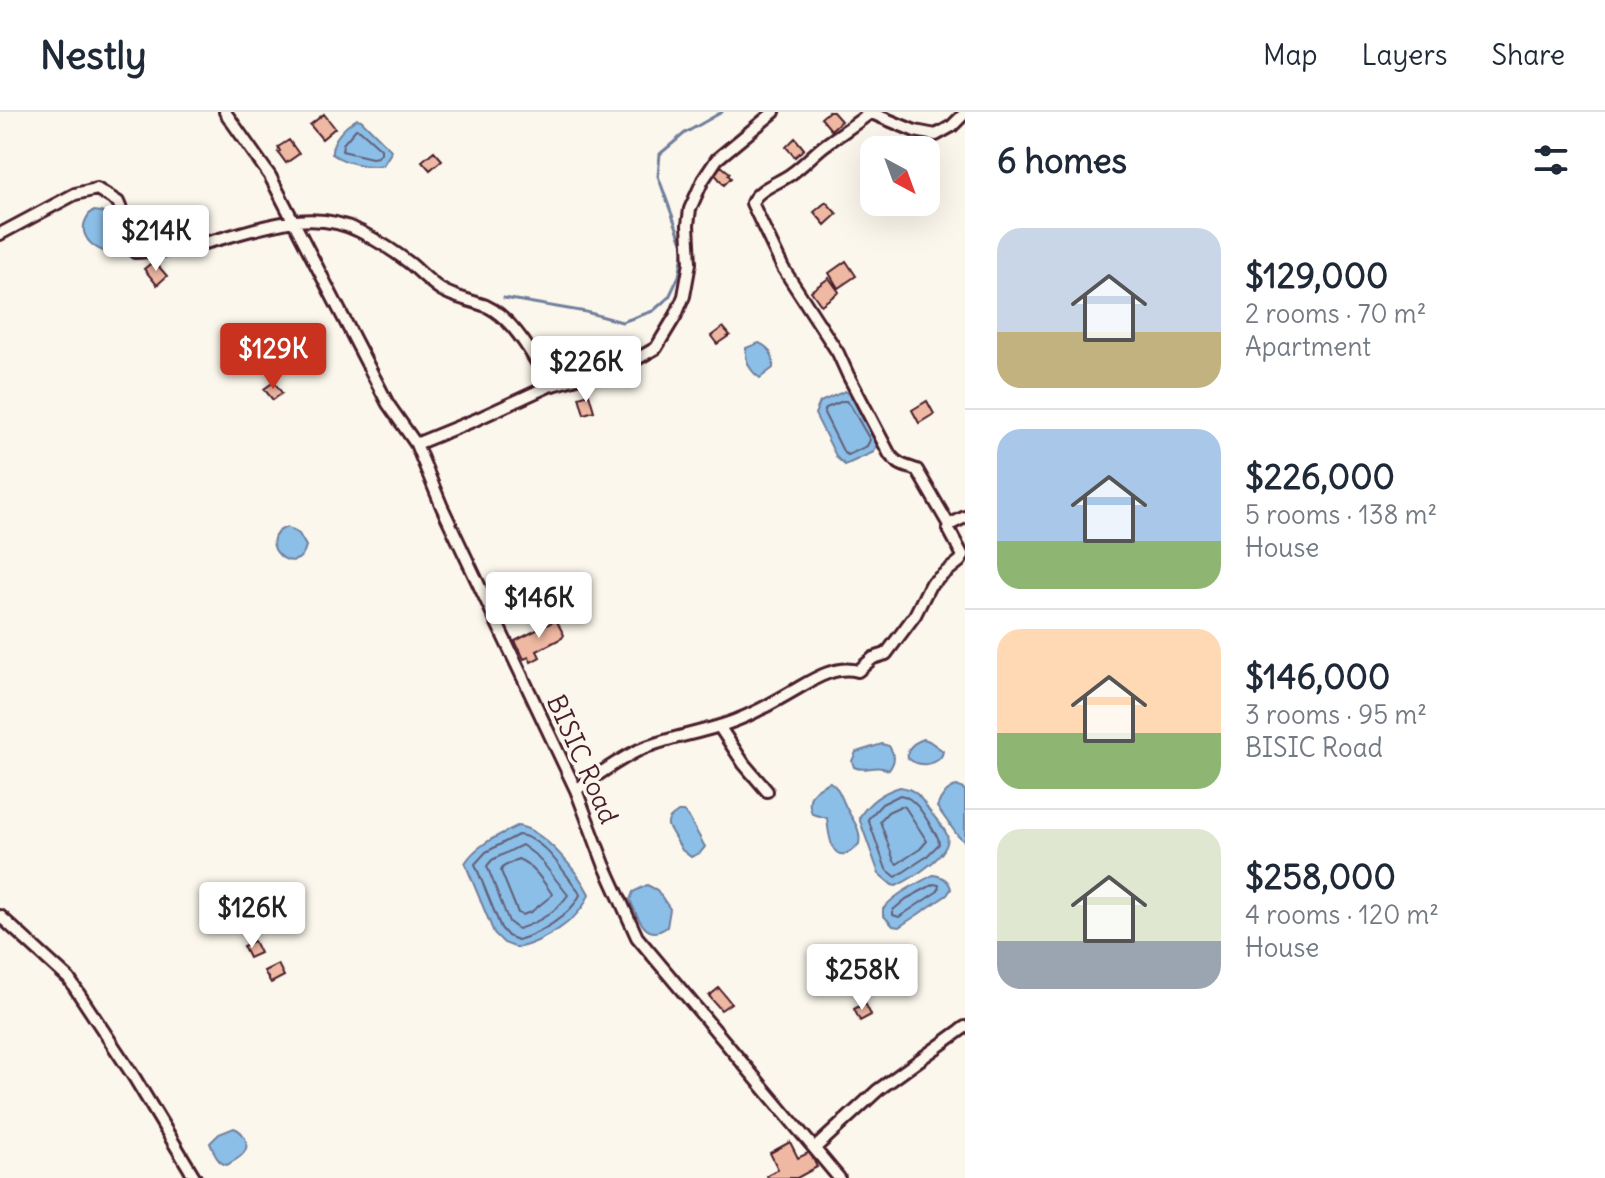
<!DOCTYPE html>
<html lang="en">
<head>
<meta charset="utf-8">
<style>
  body { margin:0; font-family:Delius,sans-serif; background:#f6f6f7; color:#1f2937; height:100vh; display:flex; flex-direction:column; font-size:30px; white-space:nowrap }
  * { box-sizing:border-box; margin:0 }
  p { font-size:26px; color:#747a83 }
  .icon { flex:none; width:44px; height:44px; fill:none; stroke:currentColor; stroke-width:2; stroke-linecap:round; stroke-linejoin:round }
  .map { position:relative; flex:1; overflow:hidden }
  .details { display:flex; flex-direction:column; background:#fff; width:640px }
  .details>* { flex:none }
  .needle { width:52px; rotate:139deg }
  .buttons { position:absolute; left:860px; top:24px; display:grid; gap:16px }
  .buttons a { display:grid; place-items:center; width:80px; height:80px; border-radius:16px; background:#fff; box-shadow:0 8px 32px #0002; font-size:40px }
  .price { position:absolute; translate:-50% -68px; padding:0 18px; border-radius:8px; background:#fff; color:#222; font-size:26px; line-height:52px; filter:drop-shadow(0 2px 4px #0008) }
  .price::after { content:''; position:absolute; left:50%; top:48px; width:24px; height:18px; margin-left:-12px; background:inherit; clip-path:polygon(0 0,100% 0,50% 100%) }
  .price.selected { background:#c8321e; color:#fff }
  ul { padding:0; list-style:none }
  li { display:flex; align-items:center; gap:24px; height:200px; padding:0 32px }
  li+li { border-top:2px solid #e0e1e3 }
  li span { display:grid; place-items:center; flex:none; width:224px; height:160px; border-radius:24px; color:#555 }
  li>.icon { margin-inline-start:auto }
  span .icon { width:96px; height:96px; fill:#fffc; stroke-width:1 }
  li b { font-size:34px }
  h2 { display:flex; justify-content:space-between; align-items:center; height:96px; padding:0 32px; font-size:34px }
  header { display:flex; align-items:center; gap:48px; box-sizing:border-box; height:112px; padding:0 40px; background:#fff; border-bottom:2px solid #e0e1e3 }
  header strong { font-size:38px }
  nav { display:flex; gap:44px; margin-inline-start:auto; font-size:28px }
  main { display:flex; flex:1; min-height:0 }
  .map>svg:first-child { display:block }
</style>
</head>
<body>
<header>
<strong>Nestly</strong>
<nav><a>Map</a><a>Layers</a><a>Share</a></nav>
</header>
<main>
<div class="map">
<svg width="965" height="1066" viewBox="0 0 965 1066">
  <rect width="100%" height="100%" fill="#fbf7ec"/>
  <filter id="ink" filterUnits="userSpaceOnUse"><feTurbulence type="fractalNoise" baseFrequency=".0125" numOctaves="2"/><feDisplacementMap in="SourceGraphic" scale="16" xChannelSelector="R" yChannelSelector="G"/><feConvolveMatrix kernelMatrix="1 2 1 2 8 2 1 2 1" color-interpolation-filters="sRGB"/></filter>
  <g filter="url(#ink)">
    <path fill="#8bbfe8" stroke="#717f9c" stroke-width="2" d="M357 7 361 8 391 38 390 42 383 53C368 56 345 51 332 42 331 28 345 14 357 7Z
      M92 99C102 99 117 104 120 116 121 120 119 125 119 129L105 140C85 132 76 116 92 99Z
      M759 231C769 235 774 244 773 256L760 266C750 259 745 248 746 236Z
      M845 279C861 288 869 311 879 326L874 340 845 353 837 346 815 302 820 290Z
      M287 415 299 422 306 434C297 471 251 428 287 415Z
      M924 627 929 629 943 639C941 654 918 656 908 646 906 636 915 630 924 627Z
      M882 632 889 634C895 644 896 648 889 658 874 651 865 661 854 655L852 649 856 640Z
      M830 670C840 677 840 683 845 693 851 707 862 716 859 732 833 759 829 727 827 706L812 702C805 684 814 677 830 670Z
      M957 674 965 678V730L958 724 937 695C940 686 948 675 957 674Z
      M900 675C916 677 920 685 928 697 934 705 944 715 947 723 953 742 911 767 896 774L892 773 879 762 859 706C869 689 883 680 900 675Z
      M678 700H683L688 704 705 735 700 741 691 745 682 738 668 714C667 706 673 704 678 700Z
      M517 714C542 716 578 760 589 782 580 809 542 830 517 836L504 831 494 821 465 751C477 732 498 724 517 714Z
      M933 763C942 764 949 768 951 777L947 783 899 815 893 814 883 803V797C896 781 915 773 933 763Z
      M647 773 657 778 670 797 667 815C645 831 638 805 630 788L633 780Z
      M234 1016C242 1019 250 1029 245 1039 242 1045 233 1049 227 1053 217 1051 214 1040 210 1031L219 1022Z"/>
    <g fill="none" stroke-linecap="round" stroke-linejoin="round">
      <path stroke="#645f77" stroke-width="2" d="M356 17 360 18 381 37V41L378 45 372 46 342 39 343 32Z
        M843 289H846L850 293 870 328 867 334 848 343 844 341 824 301 826 296Z
        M900 683C918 686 928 711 938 726L939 732 926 745 896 765 886 757 868 707 882 692Z
        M901 694 905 695 927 729 920 737 897 752 894 749 880 709 888 700Z
        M518 723C544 725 563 760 578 778L580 783C570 804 539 822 518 828L508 824 501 816 475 752 486 740Z
        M522 733 538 745 568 783C556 800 537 811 518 817L509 810 487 754 492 748Z
        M518 747C532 752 543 769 552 782L550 785 531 800 522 803 518 801 501 759 503 755Z
        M934 772 939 773 938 779 899 805 893 803V798L906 787Z"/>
      <path stroke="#717f9c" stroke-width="3" d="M504 186 586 200 622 210 653 199 669 185 679 164 684 136 658 64 660 42 685 21 722 0"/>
    </g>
    <path fill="#eeb8a2" stroke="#4a1f2b" stroke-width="2" d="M828 0H833L841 9 831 18 821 6Z
      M324 2 335 16 322 27 310 13Z
      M795 26 804 37 795 45 786 35Z
      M289 28 299 42 286 51 278 40 280 39 278 35Z
      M434 39 442 48 430 58 422 49Z
      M721 54 730 61 728 63 731 66 724 73 713 60Z
      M826 90 837 102 825 113 814 100Z
      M154 149 167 164 157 173 144 157Z
      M846 149 856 164 838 176 829 161Z
      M829 166 839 180 821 193 811 179Z
      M723 215 730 223 717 232 711 224Z
      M274 270 282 281 273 288 264 277Z
      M589 282 594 299 584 302 579 285Z
      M927 289 934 302 919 311 912 298Z
      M551 465 555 473 540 482 535 473Z
      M556 508 564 523 562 526 537 539 540 545 531 550 529 545 524 547 515 529Z
      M254 829 260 841 249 846 243 834Z
      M278 852 284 864 271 871 264 859Z
      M719 876 731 891 721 898 709 884Z
      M865 891 871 903 860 909 854 897Z
      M790 1030 798 1046 810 1040 817 1055 797 1066H768L767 1064 778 1057 770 1041Z"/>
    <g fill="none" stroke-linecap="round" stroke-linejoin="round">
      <defs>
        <path id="minor" d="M225 0 270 64 388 292 416 332 442 395 576 678 604 752 637 825 839 1066
          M869 0 915 19 936 23 952 14 965 1
          M871 0C856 12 840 22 825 33 813 42 803 54 791 62 779 71 757 77 752 91L783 156 838 241 848 263 890 343C898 353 905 354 917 358L949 413
          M0 122 75 82 97 77 118 90 130 119 135 140C149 139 163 139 177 137 237 128 302 89 361 120 378 129 397 141 412 153 421 161 430 170 440 177 454 186 471 188 486 194 513 206 537 248 549 274
          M416 332 475 308 549 274 630 251 656 236 676 203 684 184 690 151 688 113 690 97 703 68 717 47 774 0
          M719 614 744 652 767 679
          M576 678C596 664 616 649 639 638 663 627 690 623 716 615 746 607 774 590 800 575 817 565 838 553 858 559L873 546 886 542 915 503 930 473 960 449 963 444 948 416 949 413 965 405
          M0 804 69 867 134 965 195 1066
          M815 1036 878 978 965 915"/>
      </defs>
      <use href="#minor" stroke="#4a1f2b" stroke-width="16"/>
      <use href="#minor" stroke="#fbf7ec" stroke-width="10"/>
    </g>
  </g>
  <g text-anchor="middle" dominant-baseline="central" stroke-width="7" stroke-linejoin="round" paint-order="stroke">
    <g font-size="26" fill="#4a1f2b" stroke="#fbf7ec">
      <text transform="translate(583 647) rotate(66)">BISIC Road</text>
    </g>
  </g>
</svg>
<div class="buttons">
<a><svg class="needle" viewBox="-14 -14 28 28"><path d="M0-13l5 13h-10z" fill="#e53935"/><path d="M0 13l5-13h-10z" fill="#747a83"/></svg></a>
</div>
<b class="price" style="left:156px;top:161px">$214K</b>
<b class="price selected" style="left:273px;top:279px">$129K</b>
<b class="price" style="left:586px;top:292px">$226K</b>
<b class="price" style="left:539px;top:528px">$146K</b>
<b class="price" style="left:252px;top:838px">$126K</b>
<b class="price" style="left:862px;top:900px">$258K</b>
</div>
<section class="details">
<h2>6 homes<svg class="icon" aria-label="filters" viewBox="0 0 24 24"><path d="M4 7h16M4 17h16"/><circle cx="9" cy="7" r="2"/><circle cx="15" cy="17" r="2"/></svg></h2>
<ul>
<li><span style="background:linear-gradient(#c9d6e8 65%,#c2b280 0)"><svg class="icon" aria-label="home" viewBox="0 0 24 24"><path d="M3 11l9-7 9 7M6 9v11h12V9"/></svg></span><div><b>$129,000</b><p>2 rooms · 70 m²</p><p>Apartment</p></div></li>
<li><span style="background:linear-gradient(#a9c7e8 70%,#8fb573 0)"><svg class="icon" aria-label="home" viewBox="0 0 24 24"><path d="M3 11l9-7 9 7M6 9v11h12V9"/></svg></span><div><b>$226,000</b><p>5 rooms · 138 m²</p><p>House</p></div></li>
<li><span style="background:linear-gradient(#ffd9b3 65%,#8fb573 0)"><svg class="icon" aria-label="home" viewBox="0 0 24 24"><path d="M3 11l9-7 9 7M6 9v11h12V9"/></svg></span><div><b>$146,000</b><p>3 rooms · 95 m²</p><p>BISIC Road</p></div></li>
<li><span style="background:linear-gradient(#dfe7d0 70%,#9aa5b1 0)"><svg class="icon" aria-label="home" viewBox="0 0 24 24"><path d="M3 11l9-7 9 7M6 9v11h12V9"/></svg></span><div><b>$258,000</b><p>4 rooms · 120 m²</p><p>House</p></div></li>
</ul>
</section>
</main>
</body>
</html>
